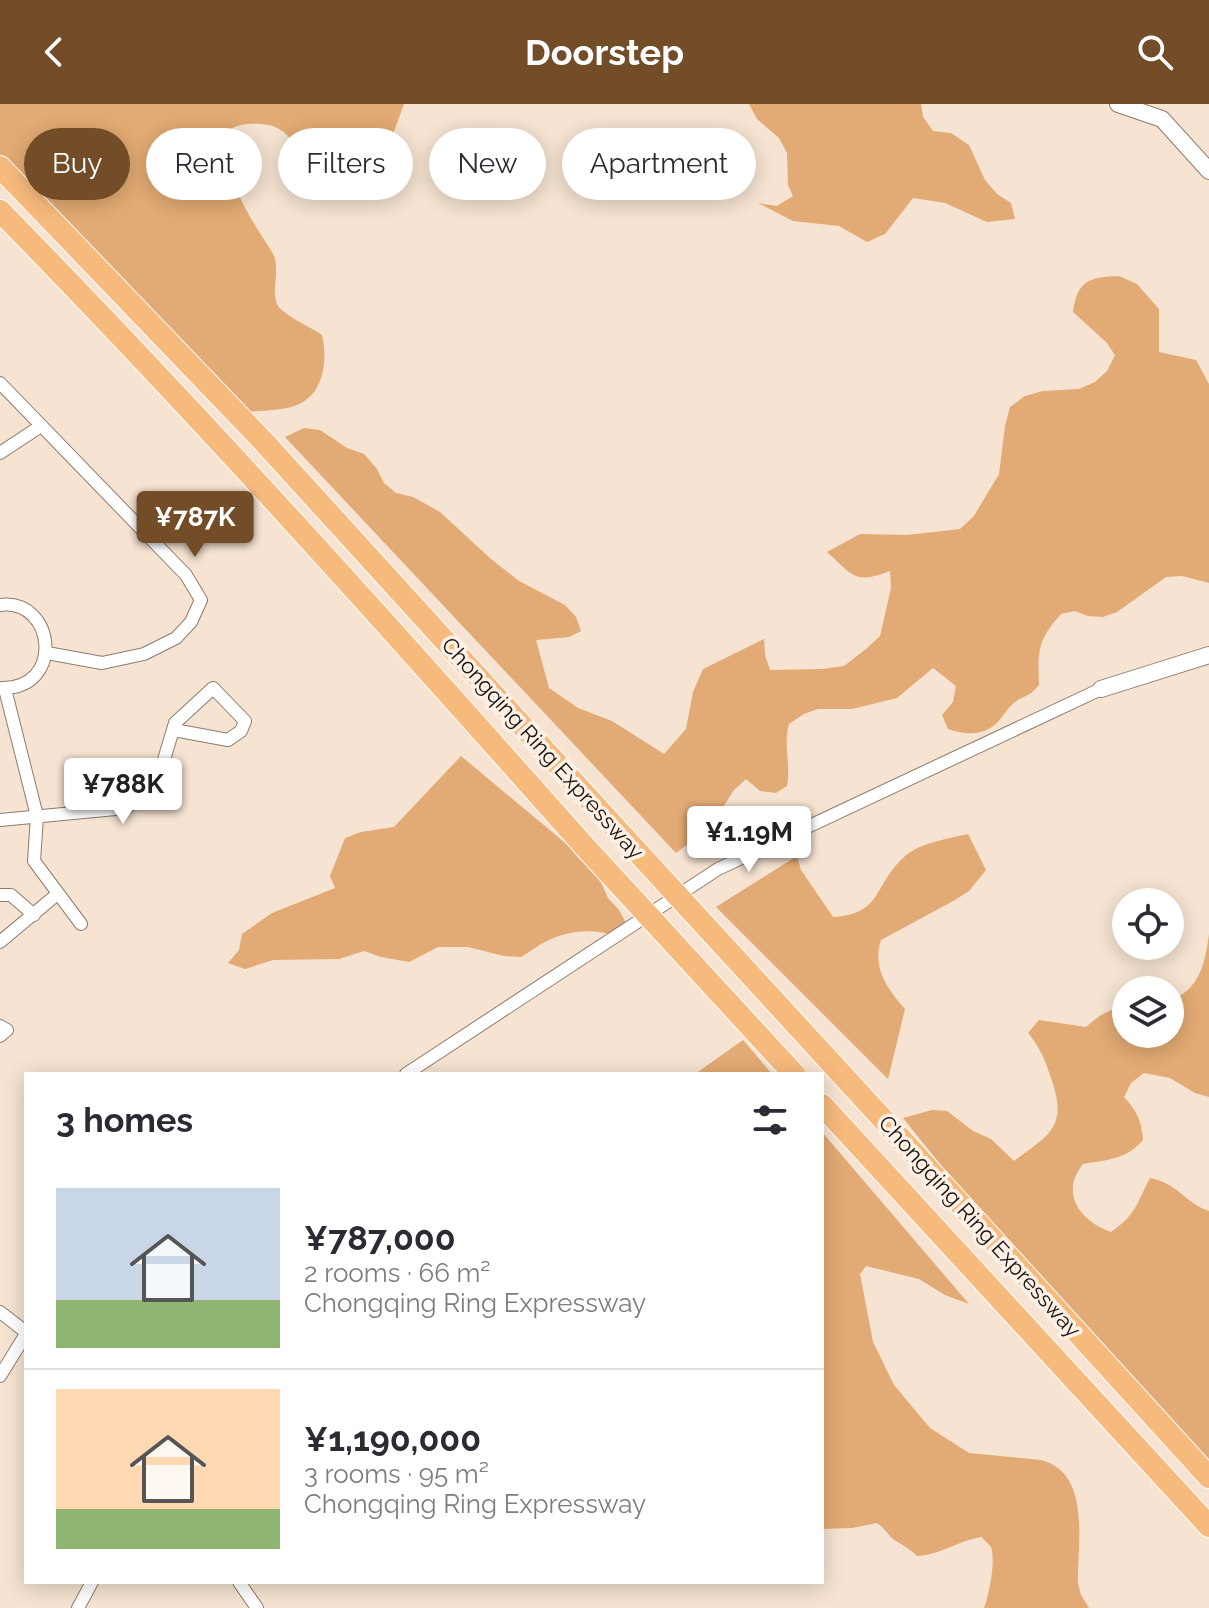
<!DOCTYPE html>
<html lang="en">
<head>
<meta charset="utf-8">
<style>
  body { margin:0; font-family:Raleway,sans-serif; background:#f7f7f7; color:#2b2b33; height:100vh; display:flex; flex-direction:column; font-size:30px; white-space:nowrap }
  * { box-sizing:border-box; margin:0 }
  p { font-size:26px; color:#7c7c81 }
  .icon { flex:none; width:44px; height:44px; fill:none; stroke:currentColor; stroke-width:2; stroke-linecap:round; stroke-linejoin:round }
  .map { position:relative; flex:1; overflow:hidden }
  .drawer { position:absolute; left:24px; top:968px; width:800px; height:512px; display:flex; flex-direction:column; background:#fff; border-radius:0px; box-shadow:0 4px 20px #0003 }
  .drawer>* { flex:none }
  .hud { position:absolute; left:24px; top:24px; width:800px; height:72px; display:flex; gap:16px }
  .tools { position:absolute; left:1112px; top:784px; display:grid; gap:16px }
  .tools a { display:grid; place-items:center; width:72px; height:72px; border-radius:50%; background:#fff; box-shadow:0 4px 20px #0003; font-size:40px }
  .price { position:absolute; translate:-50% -68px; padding:0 18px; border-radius:8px; background:#fff; color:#222; font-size:26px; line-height:52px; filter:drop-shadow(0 2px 4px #0008) }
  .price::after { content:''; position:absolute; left:50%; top:48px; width:24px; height:18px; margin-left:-12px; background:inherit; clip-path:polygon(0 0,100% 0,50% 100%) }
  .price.selected { background:#724d28; color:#fff }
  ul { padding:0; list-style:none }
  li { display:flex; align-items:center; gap:24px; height:200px; padding:0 32px }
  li+li { border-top:2px solid #e1e1e2 }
  li span { display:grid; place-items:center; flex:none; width:224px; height:160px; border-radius:0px; color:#555 }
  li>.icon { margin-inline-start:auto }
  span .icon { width:96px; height:96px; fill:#fffc; stroke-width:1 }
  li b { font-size:34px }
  h2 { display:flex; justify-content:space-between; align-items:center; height:96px; padding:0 32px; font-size:34px }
  .chip { padding:0 28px; border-radius:36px; background:#fff; box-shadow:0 4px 20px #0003; font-size:28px; line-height:72px }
  .chip.selected { background:#724d28; color:#fff }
  header { display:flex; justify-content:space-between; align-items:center; height:104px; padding:0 32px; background:#724d28; color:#fff; font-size:36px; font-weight:700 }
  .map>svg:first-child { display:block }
</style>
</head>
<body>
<header><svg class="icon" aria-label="back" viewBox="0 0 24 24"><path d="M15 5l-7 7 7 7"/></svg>Doorstep<svg class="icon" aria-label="search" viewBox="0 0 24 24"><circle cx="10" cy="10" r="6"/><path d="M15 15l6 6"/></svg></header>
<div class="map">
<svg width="1209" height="1504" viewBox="0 0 1209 1504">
  <rect width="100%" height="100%" fill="#f6e3d1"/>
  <path fill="#e2aa74" d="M0 0H404L379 68 369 81 323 82C303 59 295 22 262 20 246 19 239 20 225 28 226 66 238 94 258 126 263 135 270 143 274 152 280 169 271 184 277 200 282 211 311 223 322 231 328 257 324 292 294 302 280 307 263 306 249 308L0 55Z
    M749 0H921L923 13 933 27 951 29 969 41 985 76 997 90 1011 99 1015 115 987 118 945 99 913 94 885 130 867 138 839 122 793 117 758 99 777 102 793 92 788 81 787 49 779 34 757 15Z
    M1119 172 1137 180 1159 205V248L1196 256 1209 280V479L1182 472 1166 473 1117 508 1103 513 1088 512 1075 507 1061 510C1037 537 1038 546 1039 581 1027 595 1025 590 1014 599 1007 604 1003 613 997 619 983 632 964 631 948 625L942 611 953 598 956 582 933 564 897 594 852 605H818L804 610 789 620C783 641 791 661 787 682L776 689 760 687 746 675 734 686 709 725 676 749 285 333 304 324 320 326 347 344 364 350 377 365 384 379 396 389 413 393 440 408 491 455 519 477 565 501 576 513 581 527 569 533 536 536 549 584 578 604 612 617 664 650 686 625 693 588 703 565 764 535 765 551 770 566 822 565 844 562 866 545 880 532 891 484 890 467C854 481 853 471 827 448L860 430 907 431 960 425 974 412 999 370 1005 322 1010 303 1025 292 1043 287 1079 285 1095 278 1107 267 1115 251 1106 238 1073 208C1077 177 1089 173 1119 172Z
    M461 652 594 763 608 794 619 806 626 819 623 835C600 824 572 825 549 836 539 840 530 848 521 853L504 852 468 843H438L409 858 381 853 364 847 339 855 273 856 245 865 228 859 239 846 242 830 272 809 335 784 330 772 345 734 361 728 394 723Z
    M968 730 986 766 969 787 955 796 881 836C872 863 887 885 905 905L888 975 716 803 797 752 801 766 833 813C882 810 873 783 902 755 917 739 947 735 968 730Z
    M1209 830V993L1195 989 1170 974 1144 969 1131 979 1124 993C1136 1006 1142 1017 1143 1036 1127 1055 1107 1056 1083 1060 1059 1090 1081 1117 1111 1128 1137 1110 1136 1100 1150 1074 1179 1080 1185 1099 1209 1107V1358L1018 1157 903 1014 932 1006 947 1007 973 1027 991 1035 1014 1057C1051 1030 1068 1022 1051 974 1045 956 1040 943 1028 929L1039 916 1086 923C1098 912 1109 905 1126 902V930H1170V897C1200 885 1205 859 1209 830Z
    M743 936 772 970H695Z
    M822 1028 969 1200 945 1191 919 1175 866 1162 860 1170 873 1238 894 1281 930 1324 969 1349 1041 1356C1092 1369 1077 1441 1078 1480L1081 1491 1089 1504H984C989 1491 996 1457 991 1443 990 1441 983 1435 982 1433 959 1436 941 1451 917 1452 910 1445 904 1442 896 1437 889 1433 885 1424 877 1419L852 1424 822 1425Z"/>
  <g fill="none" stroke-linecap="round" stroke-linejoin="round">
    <defs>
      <path id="minor" d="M0 279 186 471 201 496 191 518 176 534 144 550 102 559 47 549
        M0 349 41 322
        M0 501C56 494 65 587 0 584
        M5 585 37 712 34 757 81 820
        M0 716 126 704 157 679 175 619 213 584 245 617 241 627 228 636 174 626
        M0 791H11L34 811
        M0 838 55 792
        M0 922 7 926 0 932
        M406 970 718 765 1101 585
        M0 1208 26 1228
        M0 1272 26 1230
        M239 1478 257 1504
        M78 1504 92 1478"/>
      <path id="tertiary" d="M1118 0 1162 15 1209 67
        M1101 585 1209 551"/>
      <path id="motorway" d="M0 63 263 337 609 717
        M0 107C202 313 394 528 586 744
        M822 1001 1209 1422
        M891 1024 1209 1373"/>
    </defs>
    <use href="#minor" stroke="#8d7c6d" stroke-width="14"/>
    <use href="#tertiary" stroke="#8d7c6d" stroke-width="18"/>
    <use href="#motorway" stroke="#fff" stroke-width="24"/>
    <use href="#minor" stroke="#fff" stroke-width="12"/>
    <use href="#tertiary" stroke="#fff" stroke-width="16"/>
    <use href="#motorway" stroke="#f7ba7d" stroke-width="22"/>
    <defs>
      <path id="motorway-bridge" d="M609 717 891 1024
        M586 744 794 970"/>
    </defs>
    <use href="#motorway-bridge" stroke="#fff" stroke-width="24" stroke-linecap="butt"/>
    <use href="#motorway-bridge" stroke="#f7ba7d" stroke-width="22"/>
  </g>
  <g text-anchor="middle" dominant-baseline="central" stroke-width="7" stroke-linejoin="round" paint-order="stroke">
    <g font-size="22" fill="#17110b" stroke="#fdf1e7">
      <text transform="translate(543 644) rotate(48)">Chongqing Ring Expressway</text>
      <text transform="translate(980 1122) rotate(48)">Chongqing Ring Expressway</text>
    </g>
  </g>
</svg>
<div class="tools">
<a><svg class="icon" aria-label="locate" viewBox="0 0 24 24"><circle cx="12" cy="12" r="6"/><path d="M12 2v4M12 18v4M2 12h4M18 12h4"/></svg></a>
<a><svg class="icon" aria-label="layers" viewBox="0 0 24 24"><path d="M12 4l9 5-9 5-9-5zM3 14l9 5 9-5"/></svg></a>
</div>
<b class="price selected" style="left:195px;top:455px">¥787K</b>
<b class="price" style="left:123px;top:722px">¥788K</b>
<b class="price" style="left:749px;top:770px">¥1.19M</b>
<div class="hud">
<a class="chip selected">Buy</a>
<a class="chip">Rent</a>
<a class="chip">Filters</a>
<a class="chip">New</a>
<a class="chip">Apartment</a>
</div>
<section class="drawer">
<h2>3 homes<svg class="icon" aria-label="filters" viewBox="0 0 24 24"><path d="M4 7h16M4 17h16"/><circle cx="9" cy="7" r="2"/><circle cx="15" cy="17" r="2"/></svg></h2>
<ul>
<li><span style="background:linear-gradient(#c9d6e8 70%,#8fb573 0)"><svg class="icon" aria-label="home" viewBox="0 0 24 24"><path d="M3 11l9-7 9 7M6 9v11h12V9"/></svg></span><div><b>¥787,000</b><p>2 rooms · 66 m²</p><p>Chongqing Ring Expressway</p></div></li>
<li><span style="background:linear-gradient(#ffd9b3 75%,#8fb573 0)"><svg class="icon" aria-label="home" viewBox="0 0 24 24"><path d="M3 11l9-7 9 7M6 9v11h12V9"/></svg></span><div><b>¥1,190,000</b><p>3 rooms · 95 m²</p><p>Chongqing Ring Expressway</p></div></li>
</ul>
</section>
</div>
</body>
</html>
